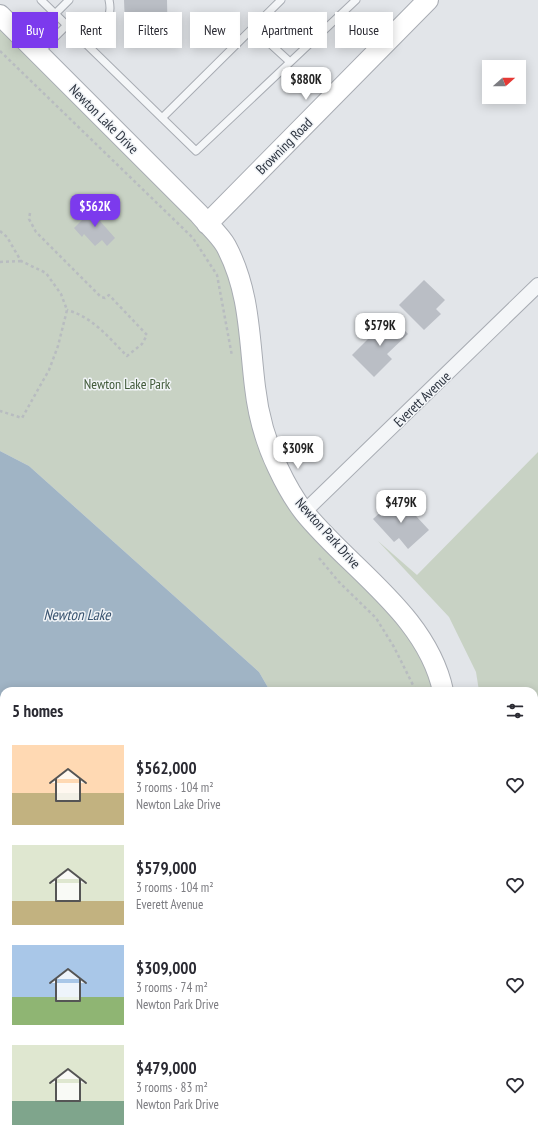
<!DOCTYPE html>
<html lang="en">
<head>
<meta charset="utf-8">
<style>
  body { margin:0; font-family:"PT Sans Narrow",sans-serif; background:#f2f2f3; color:#2b2b33; height:100vh; display:flex; flex-direction:column; font-size:15px; white-space:nowrap }
  * { box-sizing:border-box; margin:0 }
  p { font-size:13px; color:#7c7c81 }
  .icon { flex:none; width:22px; height:22px; fill:none; stroke:currentColor; stroke-width:2; stroke-linecap:round; stroke-linejoin:round }
  .map { position:relative; flex:1; overflow:hidden }
  .side { position:absolute; left:0px; top:687px; width:538px; height:456px; display:flex; flex-direction:column; background:#fff; border-radius:12px 12px 0 0; box-shadow:0 2px 10px #0003 }
  .side>* { flex:none }
  .hud { position:absolute; left:12px; top:12px; width:514px; height:36px; display:flex; gap:8px }
  .needle { width:26px; rotate:69deg }
  .controls { position:absolute; left:482px; top:60px; display:grid; gap:8px }
  .controls a { display:grid; place-items:center; width:44px; height:44px; border-radius:0px; background:#fff; box-shadow:0 2px 10px #0003; font-size:20px }
  .price { position:absolute; translate:-50% -34px; padding:0 9px; border-radius:8px; background:#fff; color:#222; font-size:13px; line-height:26px; filter:drop-shadow(0 1px 2px #0008) }
  .price::after { content:''; position:absolute; left:50%; top:24px; width:12px; height:9px; margin-left:-6px; background:inherit; clip-path:polygon(0 0,100% 0,50% 100%) }
  .price.selected { background:#7c3aed; color:#fff }
  ul { padding:0; list-style:none }
  li { display:flex; align-items:center; gap:12px; height:100px; padding:0 12px }
  li span { display:grid; place-items:center; flex:none; width:112px; height:80px; border-radius:0px; color:#555 }
  li>.icon { margin-inline-start:auto }
  span .icon { width:48px; height:48px; fill:#fffc; stroke-width:1 }
  li b { font-size:17px }
  h2 { display:flex; justify-content:space-between; align-items:center; height:48px; padding:0 12px; font-size:17px }
  .chip { padding:0 14px; border-radius:0px; background:#fff; box-shadow:0 2px 10px #0003; font-size:14px; line-height:36px }
  .chip.selected { background:#7c3aed; color:#fff }
  .map>svg:first-child { display:block }
</style>
</head>
<body>
<div class="map">
<svg width="538" height="1143" viewBox="0 0 538 1143">
  <rect width="100%" height="100%" fill="#e2e5e9"/>
  <path fill="#c8d2c4" d="M0 15 225 244 278 468 394 605 443 691H270L259 672 29 466 0 451Z
    M538 452V829L534 825V691H479L476 672 449 617 378 541 417 575Z
    M534 872 538 875V978L534 974Z
    M4 1076V1139H11L7 1143H0V1081Z
    M148 1139H365L369 1143H152Z"/>
  <path fill="#a0b4c5" d="M0 451 29 466 259 672 270 691H4V1074L0 1078V916L4 902 0 895Z
    M534 974 538 978V1143H369L365 1139H534Z"/>
  <path fill="#babec5" d="M124 0H167L168 48H126Z
    M96 206 106 216 100 221 115 238 107 246 102 240 95 246 84 234 82 237 74 228Z
    M424 280 445 300 436 309 441 314 424 330 399 305Z
    M391 316 408 334 387 354 392 359 374 377 352 355Z
    M395 499 401 506 404 503 429 530 408 549 399 538 394 542 373 519Z"/>
  <g fill="none" stroke-linecap="round" stroke-linejoin="round">
    <defs>
      <path id="lane" d="M41 0 196 151 356 0
        M55 14 69 0
        M253 28 290 62
        M85 44C100 30 114 21 109 0
        M40 52 67 25
        M162 118 281 0"/>
      <path id="street" d="M304 512 538 285"/>
      <path id="secondary" d="M0 15 199 214C207 224 220 235 226 246 250 291 249 338 255 387 258 414 266 443 278 468 285 483 294 499 304 512 350 569 427 615 443 691
        M207 224 428 0
        M534 872 538 875"/>
    </defs>
    <use href="#lane" stroke="#a8acb3" stroke-width="9"/>
    <use href="#street" stroke="#a8acb3" stroke-width="16"/>
    <use href="#secondary" stroke="#a8acb3" stroke-width="22"/>
    <path stroke="#b8bcc0" stroke-width="2.5" stroke-dasharray="3 3" stroke-linecap="butt" d="M0 51 193 238 217 275 232 356
      M30 213 29 219 36 232 101 297 105 298 109 295 147 335 142 344 127 356C109 338 93 317 67 310
      M0 231 7 237 21 261 46 273 61 294 67 310 58 346 49 370 22 418 0 411
      M0 262 21 261
      M319 558 339 582 376 618 394 647 416 691
      M534 905 538 909
      M0 1099 4 1094
      M317 1139 325 1143"/>
    <use href="#lane" stroke="#f4f6f8" stroke-width="7"/>
    <use href="#street" stroke="#f4f6f8" stroke-width="14"/>
    <use href="#secondary" stroke="#fff" stroke-width="20"/>
  </g>
  <g text-anchor="middle" dominant-baseline="central" stroke-width="3" stroke-linejoin="round" paint-order="stroke">
    <g font-size="14" fill="#2c333f" stroke="#f1f4f7">
      <text transform="translate(104 119) rotate(45)">Newton Lake Drive</text>
      <text transform="translate(284 146) rotate(-45)">Browning Road</text>
      <text transform="translate(422 399) rotate(-44)">Everett Avenue</text>
      <text transform="translate(328 533) rotate(48)">Newton Park Drive</text>
    </g>
    <g font-size="14" fill="#415a3a" stroke="#f1f4f7">
      <text x="127" y="384">Newton Lake Park</text>
    </g>
    <g font-size="15" font-style="italic" fill="#39536f" stroke="#f1f4f7">
      <text x="77" y="614">Newton Lake</text>
    </g>
  </g>
</svg>
<div class="controls">
<a><svg class="needle" viewBox="-14 -14 28 28"><path d="M0-13l5 13h-10z" fill="#e53935"/><path d="M0 13l5-13h-10z" fill="#7c7c81"/></svg></a>
</div>
<b class="price" style="left:306px;top:101px">$880K</b>
<b class="price selected" style="left:95px;top:228px">$562K</b>
<b class="price" style="left:380px;top:347px">$579K</b>
<b class="price" style="left:298px;top:470px">$309K</b>
<b class="price" style="left:401px;top:524px">$479K</b>
<div class="hud">
<a class="chip selected">Buy</a>
<a class="chip">Rent</a>
<a class="chip">Filters</a>
<a class="chip">New</a>
<a class="chip">Apartment</a>
<a class="chip">House</a>
</div>
<section class="side">
<h2>5 homes<svg class="icon" aria-label="filters" viewBox="0 0 24 24"><path d="M4 7h16M4 17h16"/><circle cx="9" cy="7" r="2"/><circle cx="15" cy="17" r="2"/></svg></h2>
<ul>
<li><span style="background:linear-gradient(#ffd9b3 60%,#c2b280 0)"><svg class="icon" aria-label="home" viewBox="0 0 24 24"><path d="M3 11l9-7 9 7M6 9v11h12V9"/></svg></span><div><b>$562,000</b><p>3 rooms · 104 m²</p><p>Newton Lake Drive</p></div><svg class="icon" aria-label="heart" viewBox="0 0 24 24"><path d="M12 20l-8-8c-3-5 5-10 8-4 3-6 11-1 8 4z"/></svg></li>
<li><span style="background:linear-gradient(#dfe7d0 70%,#c2b280 0)"><svg class="icon" aria-label="home" viewBox="0 0 24 24"><path d="M3 11l9-7 9 7M6 9v11h12V9"/></svg></span><div><b>$579,000</b><p>3 rooms · 104 m²</p><p>Everett Avenue</p></div><svg class="icon" aria-label="heart" viewBox="0 0 24 24"><path d="M12 20l-8-8c-3-5 5-10 8-4 3-6 11-1 8 4z"/></svg></li>
<li><span style="background:linear-gradient(#a9c7e8 65%,#8fb573 0)"><svg class="icon" aria-label="home" viewBox="0 0 24 24"><path d="M3 11l9-7 9 7M6 9v11h12V9"/></svg></span><div><b>$309,000</b><p>3 rooms · 74 m²</p><p>Newton Park Drive</p></div><svg class="icon" aria-label="heart" viewBox="0 0 24 24"><path d="M12 20l-8-8c-3-5 5-10 8-4 3-6 11-1 8 4z"/></svg></li>
<li><span style="background:linear-gradient(#dfe7d0 70%,#7fa58c 0)"><svg class="icon" aria-label="home" viewBox="0 0 24 24"><path d="M3 11l9-7 9 7M6 9v11h12V9"/></svg></span><div><b>$479,000</b><p>3 rooms · 83 m²</p><p>Newton Park Drive</p></div><svg class="icon" aria-label="heart" viewBox="0 0 24 24"><path d="M12 20l-8-8c-3-5 5-10 8-4 3-6 11-1 8 4z"/></svg></li>
</ul>
</section>
</div>
</body>
</html>
